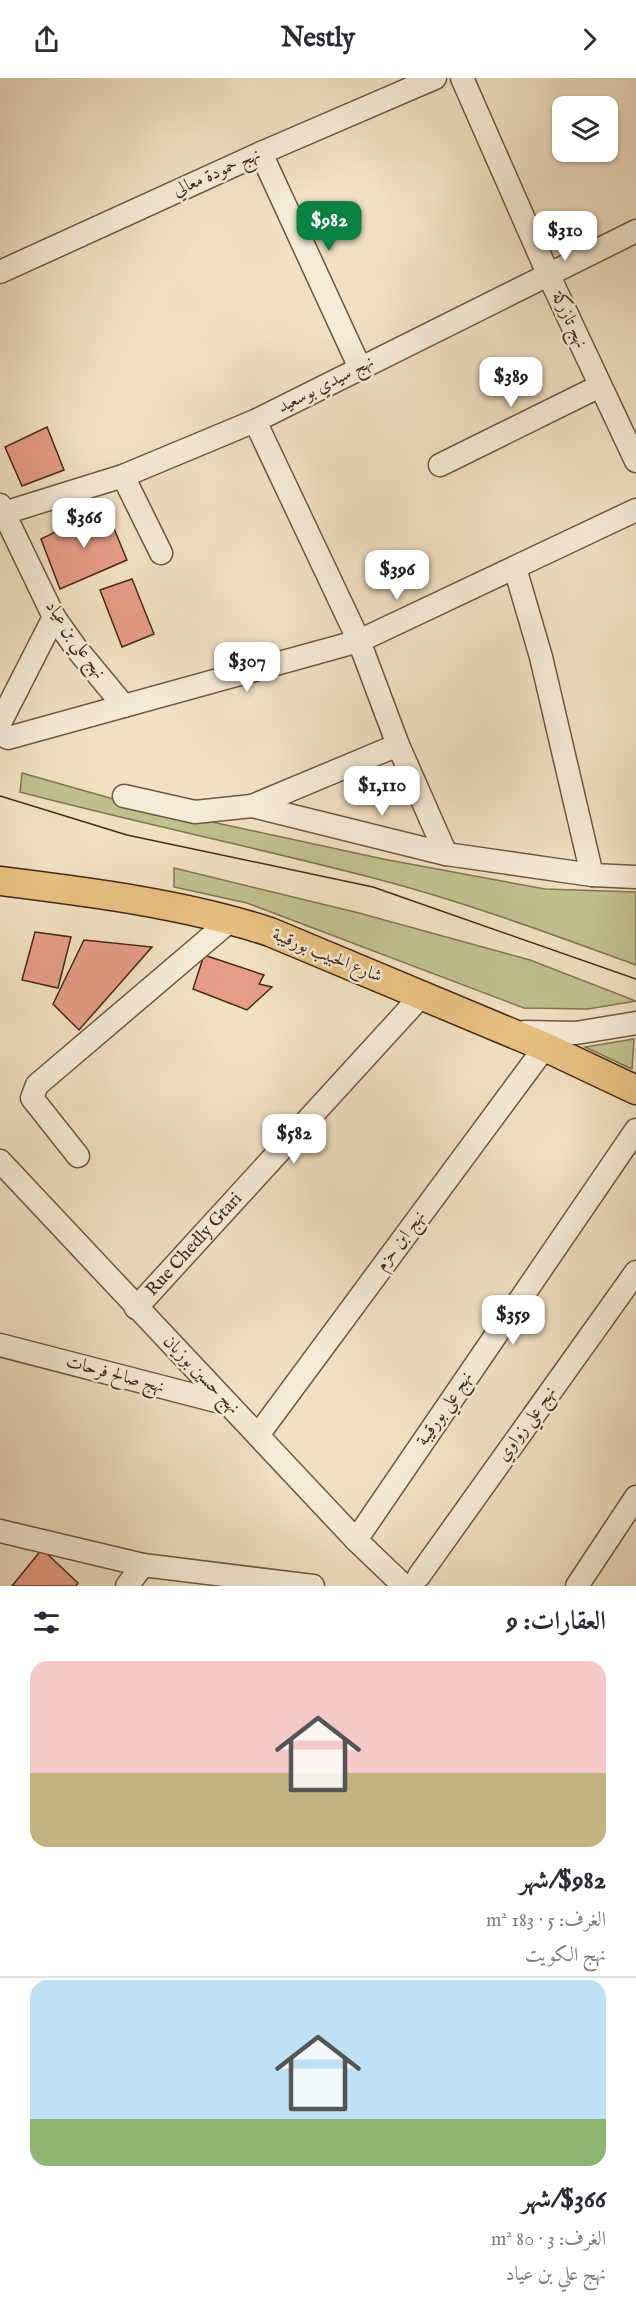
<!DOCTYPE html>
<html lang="ar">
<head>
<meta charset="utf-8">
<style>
  body { margin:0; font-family:"IM FELL English",Amiri,serif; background:#f7f7f7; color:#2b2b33; direction:rtl; height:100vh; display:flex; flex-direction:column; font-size:22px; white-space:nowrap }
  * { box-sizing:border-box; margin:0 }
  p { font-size:20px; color:#7c7c81 }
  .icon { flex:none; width:33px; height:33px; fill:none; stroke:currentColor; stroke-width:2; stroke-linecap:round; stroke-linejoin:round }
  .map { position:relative; height:1508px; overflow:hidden; direction:ltr }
  .side { display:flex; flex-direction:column; background:#fff; flex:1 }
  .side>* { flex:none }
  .tools { position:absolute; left:552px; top:18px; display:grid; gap:12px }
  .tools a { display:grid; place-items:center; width:66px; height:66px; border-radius:12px; background:#fff; box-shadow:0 2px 4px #0004; font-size:30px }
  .price { position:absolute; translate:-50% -51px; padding:0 14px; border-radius:12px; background:#fff; color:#222; font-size:20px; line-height:39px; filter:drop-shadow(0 2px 3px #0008) }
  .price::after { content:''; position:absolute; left:50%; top:36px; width:18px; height:14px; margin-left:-9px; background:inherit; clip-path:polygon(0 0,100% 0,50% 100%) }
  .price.active { background:#0b8043; color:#fff }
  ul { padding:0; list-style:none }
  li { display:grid; align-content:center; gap:12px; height:318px; padding:0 30px }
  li+li { border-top:2px solid #e1e1e2 }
  li span { display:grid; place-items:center; height:186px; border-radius:18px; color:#555 }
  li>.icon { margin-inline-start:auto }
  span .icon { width:108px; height:108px; fill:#fffc; stroke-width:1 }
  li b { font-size:26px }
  h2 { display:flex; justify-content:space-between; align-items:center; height:72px; padding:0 30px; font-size:26px }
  header { display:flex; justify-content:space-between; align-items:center; height:78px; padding:0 30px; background:#fff; font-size:27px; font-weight:700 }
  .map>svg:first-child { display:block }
</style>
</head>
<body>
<header><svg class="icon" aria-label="forward" viewBox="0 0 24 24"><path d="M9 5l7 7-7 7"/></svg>Nestly<svg class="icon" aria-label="share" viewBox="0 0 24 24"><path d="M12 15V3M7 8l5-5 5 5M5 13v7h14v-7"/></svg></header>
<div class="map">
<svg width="636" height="1508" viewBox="0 0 636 1508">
  <rect width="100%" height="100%" fill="#f1e0c2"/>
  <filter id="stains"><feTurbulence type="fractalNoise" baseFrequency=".00333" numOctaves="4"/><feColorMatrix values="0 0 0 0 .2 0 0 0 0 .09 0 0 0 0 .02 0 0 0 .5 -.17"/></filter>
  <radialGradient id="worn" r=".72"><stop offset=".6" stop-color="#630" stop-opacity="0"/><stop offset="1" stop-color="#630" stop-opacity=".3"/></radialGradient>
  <path fill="#c0c18f" stroke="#827552" stroke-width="1.5" d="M22 695 138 728 383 781 545 811 636 814V887C551 856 465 824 377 801 259 770 138 745 20 714Z
    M174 790 359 835 530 882 636 923 588 931 524 930 247 825 174 809Z
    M634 961 632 991 585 969Z"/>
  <path fill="#e79c87" stroke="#432915" stroke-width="1.5" d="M47 349 64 392 22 408 5 369Z
    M105 429 127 482 60 511 41 461Z
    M132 501 154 556 122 569 100 512Z
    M35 854 71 859 58 910 22 902Z
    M84 862 152 869 79 952 53 926Z
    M204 877 264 897 259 906 272 909 247 932 193 911Z
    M42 1471 78 1505 76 1508H12Z"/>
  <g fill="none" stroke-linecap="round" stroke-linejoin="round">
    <defs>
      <g id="minor">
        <path d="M462 0 549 198 636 383"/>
        <path d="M261 75 360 290"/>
        <path d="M0 194 261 75 435 0"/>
        <path d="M255 343 359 563 636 432"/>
        <path d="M440 387 600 308"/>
        <path d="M123 398 161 475"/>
        <path d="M0 427 54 539 76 570 124 628"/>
        <path d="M4 435 123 398 255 343 636 153"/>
        <path d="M515 490 541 579 592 797"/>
        <path d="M0 645 54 539"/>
        <path d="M0 651 1 656 8 660 359 563 398 667 446 776"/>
        <path d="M124 718 195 734 252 728 446 776 592 797 636 799"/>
        <path d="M252 728 398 667"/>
        <path d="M524 954 576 955 636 945"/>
        <path d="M78 1078 32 1020 37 1007 232 841"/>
        <path d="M0 1083 356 1462 404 1508"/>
        <path id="s1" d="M136 1230 422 917"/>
        <path d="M0 1267 228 1326"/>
        <path d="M258 1357 545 969"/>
        <path d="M0 1453 143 1487 313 1508"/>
        <path d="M356 1462 636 1052"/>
        <path d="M419 1498 636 1194"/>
        <path d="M127 1508 143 1487"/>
        <path d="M577 1508 636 1419"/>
      </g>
      <path id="major" d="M0 803C88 814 186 826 270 854L545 969 636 1012"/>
    </defs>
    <use href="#minor" stroke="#6e5740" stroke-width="25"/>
    <use href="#major" stroke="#432915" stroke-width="31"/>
    <use href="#minor" stroke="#f6ebd7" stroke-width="22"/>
    <use href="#major" stroke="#e8c081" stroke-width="28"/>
    <path stroke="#432915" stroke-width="1.5" d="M0 718 127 757 373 809 636 901"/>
  </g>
  <g text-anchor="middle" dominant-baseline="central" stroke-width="5" stroke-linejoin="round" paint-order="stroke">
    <g font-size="18" fill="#432915" stroke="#f6ebd7">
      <text transform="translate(217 95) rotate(-24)">نهج حمودة معالي</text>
      <text transform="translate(569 242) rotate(65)">نهج تازركة</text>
      <text transform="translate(326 307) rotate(-27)">نهج سيدي بوسعيد</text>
      <text transform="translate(75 562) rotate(55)">نهج علي بن عياد</text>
      <text transform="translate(327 878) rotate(22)">شارع الحبيب بورقيبة</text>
      <text transform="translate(401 1163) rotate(-53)">نهج ابن حزم</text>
      <text stroke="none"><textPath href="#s1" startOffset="86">Rue Chedly Gtari</textPath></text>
      <text transform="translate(115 1297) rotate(15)">نهج صالح فرحات</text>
      <text transform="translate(201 1297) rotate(46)">نهج حسين بوزيان</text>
      <text transform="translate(445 1331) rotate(-56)">نهج علي بورقيبة</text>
      <text transform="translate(527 1346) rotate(-54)">نهج علي زواوي</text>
    </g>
  </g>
  <rect width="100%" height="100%" filter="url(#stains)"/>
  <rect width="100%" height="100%" fill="url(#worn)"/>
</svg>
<div class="tools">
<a><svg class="icon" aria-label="layers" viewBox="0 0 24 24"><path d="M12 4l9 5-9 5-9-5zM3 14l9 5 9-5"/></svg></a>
</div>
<b class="price active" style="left:329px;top:174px">$982</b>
<b class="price" style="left:565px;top:184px">$310</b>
<b class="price" style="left:511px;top:330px">$389</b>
<b class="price" style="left:84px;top:471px">$366</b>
<b class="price" style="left:397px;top:523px">$396</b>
<b class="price" style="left:247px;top:615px">$307</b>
<b class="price" style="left:382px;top:739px">$1,110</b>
<b class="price" style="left:294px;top:1087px">$582</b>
<b class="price" style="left:513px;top:1268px">$359</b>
</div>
<section class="side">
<h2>العقارات: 9<svg class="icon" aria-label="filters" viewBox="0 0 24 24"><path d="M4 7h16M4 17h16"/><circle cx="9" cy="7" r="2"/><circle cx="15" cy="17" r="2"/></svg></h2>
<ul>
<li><span style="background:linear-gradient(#f6c9c9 60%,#c2b280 0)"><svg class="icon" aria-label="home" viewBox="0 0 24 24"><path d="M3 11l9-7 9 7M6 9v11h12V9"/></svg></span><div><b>$982/شهر</b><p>الغرف: 5 · 183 m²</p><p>نهج الكويت</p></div></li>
<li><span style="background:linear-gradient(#bfe0f5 75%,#8fb573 0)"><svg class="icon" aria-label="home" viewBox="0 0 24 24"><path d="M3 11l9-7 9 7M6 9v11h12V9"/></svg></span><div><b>$366/شهر</b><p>الغرف: 3 · 80 m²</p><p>نهج علي بن عياد</p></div></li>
</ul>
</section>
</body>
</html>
